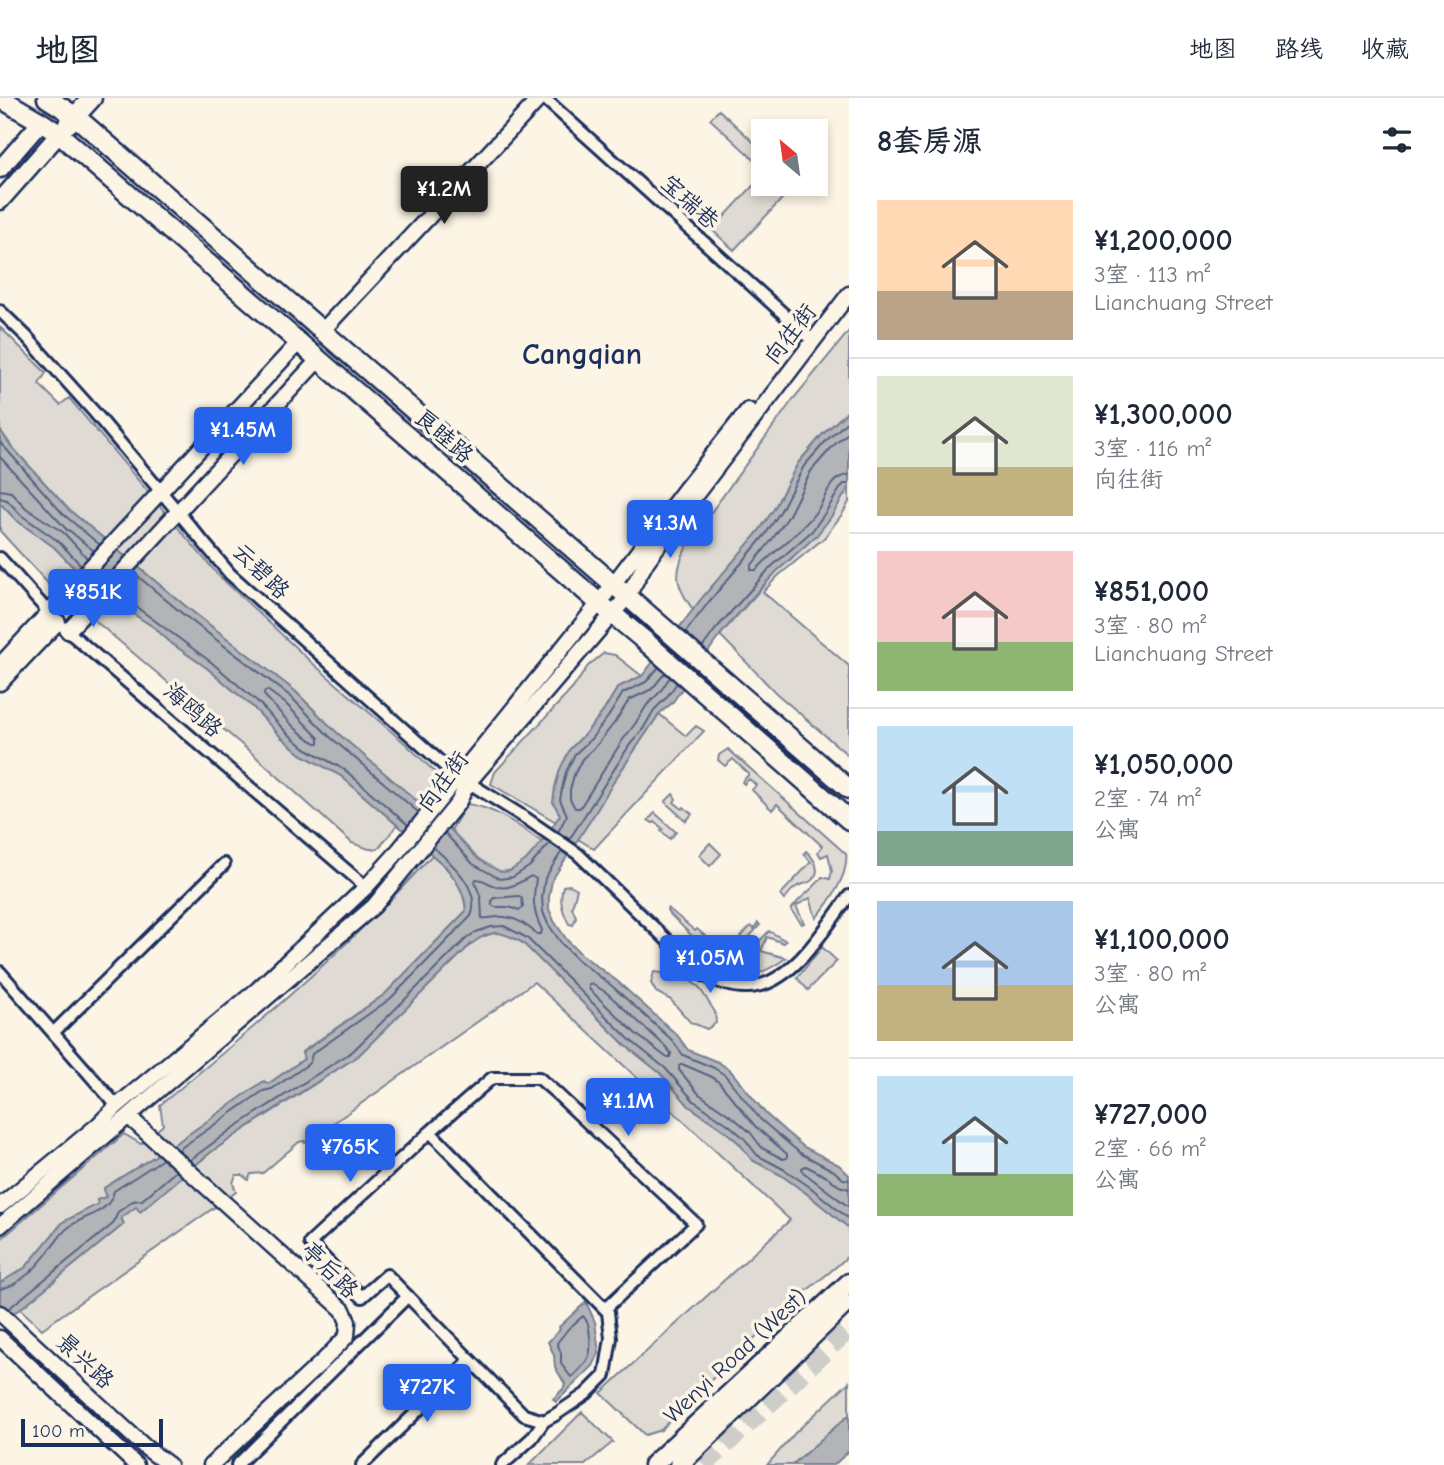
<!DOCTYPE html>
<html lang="zh">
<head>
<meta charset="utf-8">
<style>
  body { margin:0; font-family:"Comic Neue","LXGW WenKai TC",sans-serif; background:#f6f6f7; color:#1f2937; height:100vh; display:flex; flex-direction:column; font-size:26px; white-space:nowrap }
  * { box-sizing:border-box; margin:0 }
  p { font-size:23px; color:#747a83 }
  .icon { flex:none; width:38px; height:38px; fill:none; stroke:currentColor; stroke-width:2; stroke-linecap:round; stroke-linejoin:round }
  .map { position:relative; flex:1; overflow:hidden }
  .panel { display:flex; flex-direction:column; background:#fff; width:595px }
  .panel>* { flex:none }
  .needle { width:46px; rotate:331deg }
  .buttons { position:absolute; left:751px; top:21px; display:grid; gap:14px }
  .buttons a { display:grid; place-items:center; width:77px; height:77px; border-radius:0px; background:#fff; box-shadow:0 4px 10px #0003; font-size:35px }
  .scale { position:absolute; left:21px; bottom:18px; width:142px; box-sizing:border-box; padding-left:7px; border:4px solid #1b2f5e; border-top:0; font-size:19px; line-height:24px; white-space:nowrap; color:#1b2f5e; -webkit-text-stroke:5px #fcf5e5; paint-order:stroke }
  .price { position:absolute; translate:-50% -60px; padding:0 16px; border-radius:7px; background:#2563eb; color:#fff; font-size:23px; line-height:46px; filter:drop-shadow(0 2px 4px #0008) }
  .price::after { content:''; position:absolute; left:50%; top:42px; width:21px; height:16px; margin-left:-10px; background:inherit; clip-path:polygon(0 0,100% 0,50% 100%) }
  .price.on { background:#222; color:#fff }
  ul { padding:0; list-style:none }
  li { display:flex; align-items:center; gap:21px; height:175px; padding:0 28px }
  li+li { border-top:2px solid #e0e1e3 }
  li span { display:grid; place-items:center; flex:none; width:196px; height:140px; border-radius:0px; color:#555 }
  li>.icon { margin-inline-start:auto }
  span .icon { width:84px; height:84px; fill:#fffc; stroke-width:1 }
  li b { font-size:30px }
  h2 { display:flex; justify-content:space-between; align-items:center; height:84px; padding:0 28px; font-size:30px }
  header { display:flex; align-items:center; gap:42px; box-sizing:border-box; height:98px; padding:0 35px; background:#fff; border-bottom:2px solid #e0e1e3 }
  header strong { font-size:33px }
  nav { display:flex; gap:38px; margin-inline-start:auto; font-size:24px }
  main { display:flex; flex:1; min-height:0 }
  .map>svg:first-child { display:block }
</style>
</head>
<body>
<header>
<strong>地图</strong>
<nav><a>地图</a><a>路线</a><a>收藏</a></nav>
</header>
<main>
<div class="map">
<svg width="849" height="1367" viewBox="0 0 849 1367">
  <rect width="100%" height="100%" fill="#fcf5e5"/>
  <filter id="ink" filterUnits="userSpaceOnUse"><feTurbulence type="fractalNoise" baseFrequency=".0143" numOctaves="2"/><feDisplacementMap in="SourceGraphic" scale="14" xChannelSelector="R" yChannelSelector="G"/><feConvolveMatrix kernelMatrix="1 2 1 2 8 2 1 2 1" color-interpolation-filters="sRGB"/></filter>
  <g filter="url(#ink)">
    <path fill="#dfdbd4" stroke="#7d8599" stroke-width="2" d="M719 12 763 53V70L710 21Z
      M763 77V86H796L734 152 712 132Z
      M0 229 46 275 39 286 60 307 69 300 218 477 310 563 407 647 435 674C440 686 425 695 417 704L334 632 295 593 189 511 68 411 12 349 0 332Z
      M849 233V312L822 337 798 365 774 411 759 433 694 513C675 487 673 475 688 446L794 300Z
      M849 389V404L843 415 824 440 778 478 763 494 849 568V658L776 595 720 537 776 474 791 461Z
      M0 405 16 422 54 449 77 473 90 481 106 496 119 503 135 517 155 530 171 545 207 570 253 609 281 639 301 656 341 678 397 727 378 751H369L352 745 254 657 80 510 54 492 0 433Z
      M604 555 615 557 642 578 618 589 603 614 585 636 570 651 560 717 556 724 491 686 495 674 573 590 588 568Z
      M659 616 686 638 696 628 704 633 594 751 578 741 616 680Z
      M728 651 846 756C849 777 829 805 816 820L810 800 796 808 804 825 802 826 791 812C800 797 814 792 822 779L830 781 832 773 828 756 821 759 818 754 822 748 777 706 772 712 752 692 756 687 749 681 744 686 742 684 749 676 733 661 725 668 718 662 719 657Z
      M673 696 676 701 674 704 682 711 684 709 692 716 686 723 665 704Z
      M467 706C494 709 520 728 542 744 533 755 523 769 508 773 490 779 462 744 451 732Z
      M655 715 676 734 670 741 661 733 663 731 655 724 653 725 648 722Z
      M710 745 721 756 710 768 699 757Z
      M806 753C814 760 823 774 811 783 807 786 800 786 796 789 791 792 787 798 784 802L780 797 811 764 804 756Z
      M432 757C450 772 465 789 466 813L385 896 302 954 304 961 268 986 264 984 179 1043 104 1090 106 1099 97 1102 99 1106 63 1124 26 1169 0 1185V1142L124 1036 141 1046 163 1027 160 1007C254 930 351 848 432 757Z
      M570 787 577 791 572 809 576 819 573 827 569 826C562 812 559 803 563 788Z
      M668 810 695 833 697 831 706 839 704 842 712 849 714 848 732 864V865L723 866 716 862 669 815 667 812Z
      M758 825 760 827 748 840 746 849 741 853H738L736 852 737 848 734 846 751 828 754 831Z
      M769 833 786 843 784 845 767 839 761 853 786 860C768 873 753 881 730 875L731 873C744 871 745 862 752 852 757 845 764 839 769 833Z
      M493 835H505L523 845 625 947 660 975 689 1008 725 1033 739 1045 752 1062 781 1077 806 1095 849 1130V1157C832 1174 812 1187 795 1203 748 1244 705 1288 661 1332L645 1337 601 1295 790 1122 534 884 305 1045 304 1043 299 1044 263 1075 251 1076 248 1082 242 1077H236L233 1085 236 1094 42 1231 20 1211 124 1126 121 1120 136 1108 140 1113 210 1055 236 1037 358 958 471 846 479 840Z
      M822 849 837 863 808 892 797 880Z
      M654 874 682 877 699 889 715 914 716 925 707 931 690 924 671 902 656 894 651 885Z
      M849 1284V1317L792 1367H767L795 1335Z
      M582 1314 613 1344 585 1367H529Z"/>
    <path fill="#b2b4b8" stroke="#767f94" stroke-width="2" d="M849 312V389L831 419 817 437 776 474 749 503 720 537 672 605 659 616 616 680 597 712 552 782 549 799V811L554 823 567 842 582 857 617 883 677 937 688 952 718 964 730 972 766 1016 785 1033 804 1049 839 1067 849 1077V1130L806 1095 781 1077 752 1062 739 1045 725 1033 689 1008 660 975 625 947 523 845C501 833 493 830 471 846L358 958 279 1008 211 1054 140 1114 136 1109 121 1120 124 1126 20 1211 0 1224V1185L26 1169 63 1124 98 1106 97 1102 106 1099 104 1090 179 1043 264 983 268 986 304 961 302 955 385 896 466 813C465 795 457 783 446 769L341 678 301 656 281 639 253 609 207 570 171 545 155 530 135 517 119 503 106 497 90 481 77 473 54 449 16 422 0 405V332L12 349 68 411 189 511 295 593 334 632 451 732 478 761 501 774 510 773 526 762 542 744 560 717 553 704 555 689 560 671 570 651 585 636 603 614 618 589 642 578 702 500 759 433 774 411 798 365 822 337Z
      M586 1204 595 1224 599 1255 593 1268 556 1304 553 1301 564 1290 565 1286 555 1269 554 1257 548 1244 560 1231 559 1229Z
      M849 1317V1353L834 1367H792Z"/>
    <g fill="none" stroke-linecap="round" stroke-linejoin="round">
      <path stroke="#576482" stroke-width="2" d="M849 334 833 348 811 373 788 419 771 443 751 468V472H756C776 451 801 435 818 411 827 397 830 378 849 377
        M0 344 63 416 100 447
        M0 359 67 432 70 433 94 453
        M0 392 11 394 26 410 64 435 87 460
        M0 400 7 402 21 417 58 443 81 467
        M134 475 184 517 290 598 329 638 418 714
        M116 494 211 564 258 604 286 634 305 650 345 672 408 727
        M685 535 708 505 765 437 780 414 804 368 827 342 849 322
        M702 550 715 532 770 470 812 433 825 415 841 389 844 386H849
        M665 575 652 591 629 602 615 624 597 647 582 661 574 677 570 692V701L575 710H580L622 643 635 626 647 607 660 594 670 579
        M267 592 285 605 319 640V645H316C295 634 280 614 264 597V594Z
        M558 734 567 717 560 702 562 691 566 674 575 656 591 641 608 619 623 595 646 584 659 569
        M445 735 473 766 500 781 513 779 530 768 550 745
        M569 742 629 648 643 631 654 612 666 600 677 585
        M562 753 545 780 542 799 543 814 548 826 562 846 578 862 612 888 672 942 683 957 714 970 725 977 760 1021 781 1039 800 1055 834 1073 843 1081 849 1082
        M531 778 536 781C533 802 532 812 542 832L541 836H537C529 829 516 820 505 819 497 818 489 821 482 820L481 800 475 784 476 781C483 781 486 784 492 787 506 794 519 785 531 778Z
        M519 798 522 801 523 809 520 812 508 809H495L492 807V802L494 800Z
        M591 885 607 895 665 948 671 955 670 959H666L636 936 589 891V887Z
        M682 966 710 978 719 984 755 1028 787 1056V1060L783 1061 762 1050 750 1034 735 1021 699 996 679 972V968Z
        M178 1052 263 993 272 991 307 967 310 964 312 956 390 901 471 818C482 791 451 765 433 749
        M190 1062 232 1031 353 953 467 840 476 834 491 829 504 828 527 840 630 942 665 970 694 1003 729 1027 744 1040 757 1057 785 1072 810 1089 849 1121
        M849 1091 839 1088 829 1080 806 1068 802 1070 803 1074 849 1109
        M0 1191C20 1188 40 1166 51 1150 57 1143 62 1134 69 1129 86 1116 109 1116 114 1093L163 1061
        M8 1211 113 1126 118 1114 133 1103 142 1102 176 1073
        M583 1218C589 1224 589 1230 590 1239 592 1260 587 1264 573 1278L571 1279 561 1266V1255L557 1245 568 1231Z"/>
      <path stroke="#cfcdca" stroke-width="19" stroke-dasharray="19 10" stroke-linecap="butt" d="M704 1367 849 1231"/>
      <defs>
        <path id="minor" d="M544 0 808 238
          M0 213 26 238 95 315 230 476 446 669 458 678 527 721 578 756 703 877C717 883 730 889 745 889 790 891 825 830 849 798
          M0 460 52 518
          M63 529 366 789
          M0 874 117 1008
          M54 934 224 766
          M430 1034 608 1214 611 1240 605 1277 586 1296 555 1317 544 1323 524 1317 387 1177 362 1199 310 1145Z
          M430 1034 492 980H539L555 994 696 1126 605 1211
          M237 1367 408 1198
          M362 1367 470 1262
          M502 1367 532 1340 544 1323"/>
        <path id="tertiary" d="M323 232 540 0
          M68 533 319 261
          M0 567 299 244
          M0 585 58 524
          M129 1019 343 1212 348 1224 347 1238 323 1263 211 1367
          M0 1108 98 1027 117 1008 257 892 366 789 394 758 599 505 686 390 748 312
          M0 1128 374 808 458 705 468 685 627 499 647 463 691 403 849 196
          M0 1215 146 1350 169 1367
          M0 1240 136 1367"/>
        <path id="secondary" d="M0 71 41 24
          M0 103 59 36"/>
        <path id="primary" d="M0 0 41 24 59 36 599 505 645 543 849 722
          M47 0 75 18 849 691
          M68 26 92 0
          M653 1367 849 1185
          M679 1367 845 1206"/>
      </defs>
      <use href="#minor" stroke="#1b2f5e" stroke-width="16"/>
      <use href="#tertiary" stroke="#1b2f5e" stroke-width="19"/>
      <use href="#secondary" stroke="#1b2f5e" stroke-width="21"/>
      <use href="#primary" stroke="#1b2f5e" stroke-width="23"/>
      <use href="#minor" stroke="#fcf5e5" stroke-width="10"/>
      <use href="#tertiary" stroke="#fcf5e5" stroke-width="14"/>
      <use href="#secondary" stroke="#fcf5e5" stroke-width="16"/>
      <use href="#primary" stroke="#fcf5e5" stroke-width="18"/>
    </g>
  </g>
  <g text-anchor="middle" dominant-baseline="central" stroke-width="7" stroke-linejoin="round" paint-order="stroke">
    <g font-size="23" fill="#1b2f5e" stroke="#fcf5e5">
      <text transform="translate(690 104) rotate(42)">宝瑞巷</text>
      <text transform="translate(790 236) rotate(-52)">向往街</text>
      <text transform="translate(444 338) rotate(41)">良睦路</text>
      <text transform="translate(261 473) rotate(44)">云碧路</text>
      <text transform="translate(193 612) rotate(41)">海鸥路</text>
      <text transform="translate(443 684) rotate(-54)">向往街</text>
      <text transform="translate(330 1172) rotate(45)">亭后路</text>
      <text transform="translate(735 1258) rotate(-43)">Wenyi Road (West)</text>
      <text transform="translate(85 1263) rotate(43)">景兴路</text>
    </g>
    <g font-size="30" font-weight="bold" fill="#1b2f5e" stroke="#fcf5e5">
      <text x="582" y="256">Cangqian</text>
    </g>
  </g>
</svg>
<div class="buttons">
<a><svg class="needle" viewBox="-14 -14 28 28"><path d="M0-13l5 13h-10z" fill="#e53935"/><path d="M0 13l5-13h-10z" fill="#747a83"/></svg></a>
</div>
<div class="scale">100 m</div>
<b class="price on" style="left:444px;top:128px">¥1.2M</b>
<b class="price" style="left:243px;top:369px">¥1.45M</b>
<b class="price" style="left:670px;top:462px">¥1.3M</b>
<b class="price" style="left:93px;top:531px">¥851K</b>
<b class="price" style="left:710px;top:897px">¥1.05M</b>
<b class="price" style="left:628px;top:1040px">¥1.1M</b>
<b class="price" style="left:350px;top:1086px">¥765K</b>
<b class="price" style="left:427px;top:1326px">¥727K</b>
</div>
<section class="panel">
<h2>8套房源<svg class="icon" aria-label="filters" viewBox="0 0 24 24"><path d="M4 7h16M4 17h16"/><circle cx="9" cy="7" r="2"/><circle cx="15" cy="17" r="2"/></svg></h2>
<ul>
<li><span style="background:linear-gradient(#ffd9b3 65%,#b9a48a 0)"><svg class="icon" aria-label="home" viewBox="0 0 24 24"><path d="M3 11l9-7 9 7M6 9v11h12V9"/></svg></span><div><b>¥1,200,000</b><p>3室 · 113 m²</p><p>Lianchuang Street</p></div></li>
<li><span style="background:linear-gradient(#dfe7d0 65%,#c2b280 0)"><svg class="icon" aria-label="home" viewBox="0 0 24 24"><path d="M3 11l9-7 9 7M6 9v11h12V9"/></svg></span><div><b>¥1,300,000</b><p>3室 · 116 m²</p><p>向往街</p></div></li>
<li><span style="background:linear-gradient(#f6c9c9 65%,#8fb573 0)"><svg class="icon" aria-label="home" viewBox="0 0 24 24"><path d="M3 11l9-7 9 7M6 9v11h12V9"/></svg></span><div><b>¥851,000</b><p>3室 · 80 m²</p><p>Lianchuang Street</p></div></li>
<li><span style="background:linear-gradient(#bfe0f5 75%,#7fa58c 0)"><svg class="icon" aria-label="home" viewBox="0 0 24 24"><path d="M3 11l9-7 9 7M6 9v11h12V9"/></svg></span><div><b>¥1,050,000</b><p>2室 · 74 m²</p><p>公寓</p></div></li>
<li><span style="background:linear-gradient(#a9c7e8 60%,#c2b280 0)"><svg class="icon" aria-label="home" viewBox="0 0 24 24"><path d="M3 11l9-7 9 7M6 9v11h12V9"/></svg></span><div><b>¥1,100,000</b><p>3室 · 80 m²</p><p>公寓</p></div></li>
<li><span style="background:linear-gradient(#bfe0f5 70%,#8fb573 0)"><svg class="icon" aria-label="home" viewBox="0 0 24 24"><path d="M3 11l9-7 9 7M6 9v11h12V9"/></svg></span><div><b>¥727,000</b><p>2室 · 66 m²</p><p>公寓</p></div></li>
</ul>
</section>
</main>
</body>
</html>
